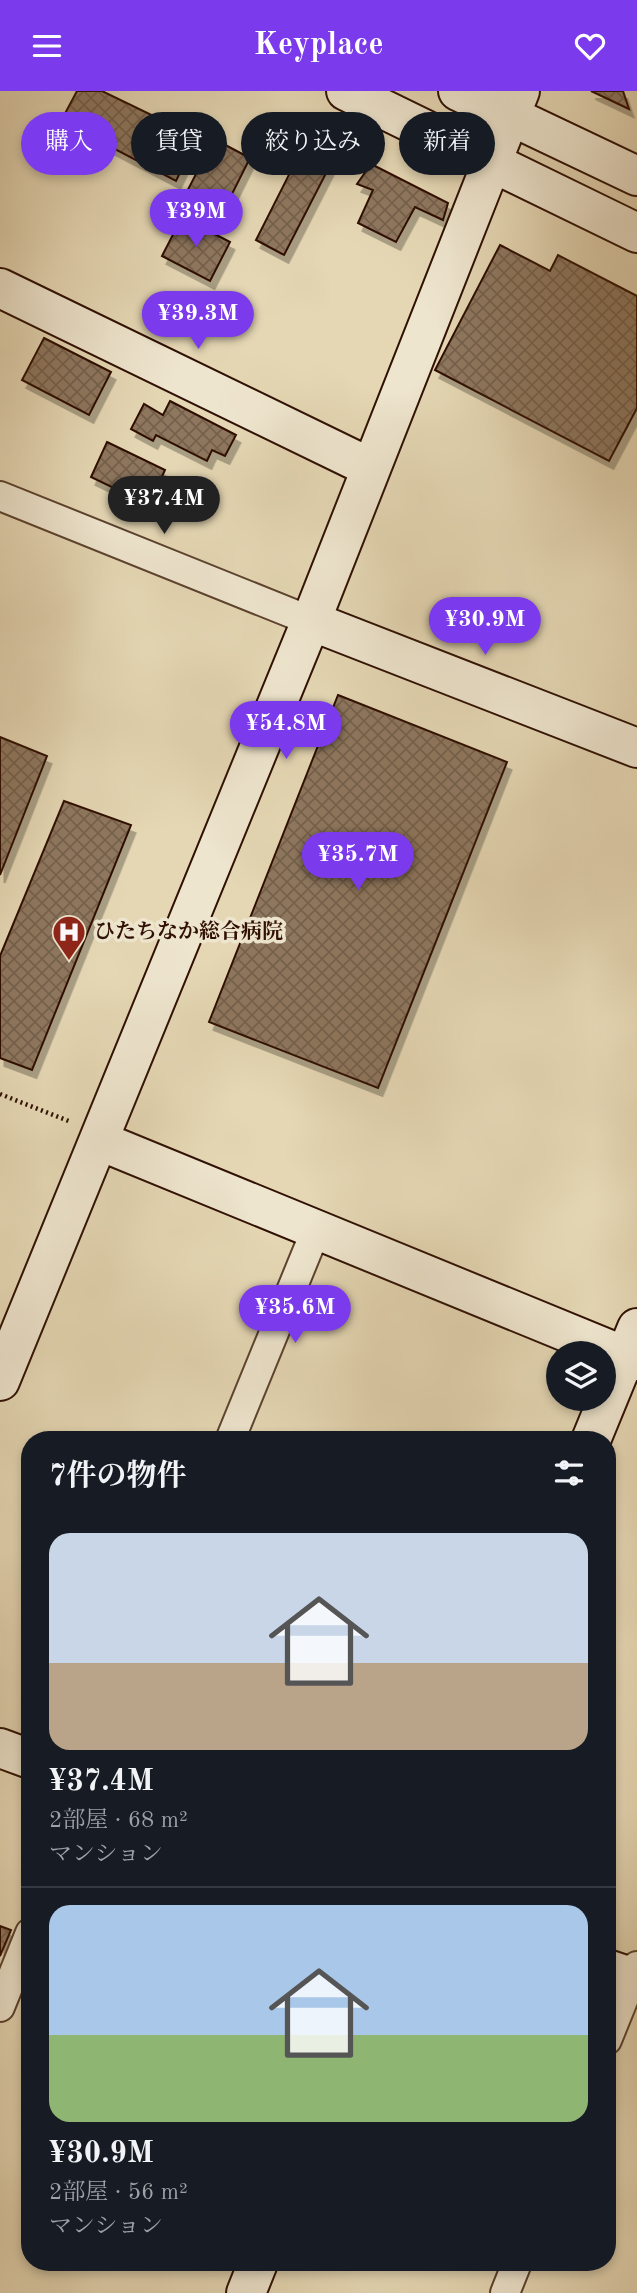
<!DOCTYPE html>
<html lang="ja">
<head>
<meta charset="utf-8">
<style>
  body { margin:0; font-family:"Old Standard TT","Noto Serif JP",serif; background:#20242c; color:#f1f3f6; height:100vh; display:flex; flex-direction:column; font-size:26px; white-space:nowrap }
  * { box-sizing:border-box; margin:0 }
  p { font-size:23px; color:#9ea1a6 }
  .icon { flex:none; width:38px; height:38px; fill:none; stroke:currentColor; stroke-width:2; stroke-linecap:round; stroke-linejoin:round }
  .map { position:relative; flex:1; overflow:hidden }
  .drawer { position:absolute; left:21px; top:1340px; width:595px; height:840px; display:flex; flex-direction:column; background:#171b24; border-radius:28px; box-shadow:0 4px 10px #0003 }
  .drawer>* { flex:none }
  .hud { position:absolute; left:21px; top:21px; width:595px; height:63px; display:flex; gap:14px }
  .controls { position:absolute; left:546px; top:1250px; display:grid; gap:14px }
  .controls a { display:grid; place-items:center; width:70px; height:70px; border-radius:50%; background:#171b24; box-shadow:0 4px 10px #0003; font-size:35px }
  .price { position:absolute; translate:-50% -60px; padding:0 16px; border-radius:24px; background:#7c3aed; color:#fff; font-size:23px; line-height:46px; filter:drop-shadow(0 2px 4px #0008) }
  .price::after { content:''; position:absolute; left:50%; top:42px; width:21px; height:16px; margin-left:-10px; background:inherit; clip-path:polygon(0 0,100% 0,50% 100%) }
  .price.on { background:#222; color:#fff }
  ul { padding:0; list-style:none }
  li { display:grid; align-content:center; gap:14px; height:371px; padding:0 28px }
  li+li { border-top:2px solid #363941 }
  li span { display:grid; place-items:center; height:217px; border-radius:21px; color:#555 }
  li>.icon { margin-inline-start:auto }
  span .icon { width:126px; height:126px; fill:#fffc; stroke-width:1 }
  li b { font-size:30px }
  h2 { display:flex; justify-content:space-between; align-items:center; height:84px; padding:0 28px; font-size:30px }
  .chip { padding:0 24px; border-radius:32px; background:#171b24; box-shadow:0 4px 10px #0003; font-size:24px; line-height:63px }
  .chip.on { background:#7c3aed; color:#fff }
  header { display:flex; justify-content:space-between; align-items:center; height:91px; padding:0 28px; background:#7c3aed; color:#fff; font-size:32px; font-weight:800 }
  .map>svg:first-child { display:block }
</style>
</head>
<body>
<header><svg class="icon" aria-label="menu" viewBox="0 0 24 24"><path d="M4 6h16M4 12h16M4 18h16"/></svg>Keyplace<svg class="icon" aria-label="heart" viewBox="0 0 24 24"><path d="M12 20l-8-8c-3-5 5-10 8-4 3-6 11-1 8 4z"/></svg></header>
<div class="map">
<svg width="637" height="2202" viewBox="0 0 637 2202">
  <defs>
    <pattern id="building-cross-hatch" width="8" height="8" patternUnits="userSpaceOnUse" patternTransform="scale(1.75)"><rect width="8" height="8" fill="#8e775f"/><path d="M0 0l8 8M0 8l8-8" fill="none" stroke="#74604c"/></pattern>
    <filter id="shadow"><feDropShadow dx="4.5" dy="8" stdDeviation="0" flood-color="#0004"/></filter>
  </defs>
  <rect width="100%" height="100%" fill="#e5d7b4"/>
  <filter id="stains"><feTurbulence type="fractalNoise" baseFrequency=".00286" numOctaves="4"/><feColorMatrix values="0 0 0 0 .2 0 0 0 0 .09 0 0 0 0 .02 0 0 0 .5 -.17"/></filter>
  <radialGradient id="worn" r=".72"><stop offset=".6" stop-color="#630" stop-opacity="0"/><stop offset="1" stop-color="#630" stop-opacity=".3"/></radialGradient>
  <path fill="url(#building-cross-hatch)" stroke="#2f1003" stroke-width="2" filter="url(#shadow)" d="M77 0H102L197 46 176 90 61 30Z
    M591 0H623L629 18Z
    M311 40 340 55 284 164 256 149Z
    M214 48 250 67 217 133 180 114Z
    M371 73 448 112 443 129 415 116 396 151 358 132 373 99 357 93Z
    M182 126 230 151 210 190 162 165Z
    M500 154 550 180 558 164 637 205V317L609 370 435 279Z
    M44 247 111 281 89 324 22 289Z
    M170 310 236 344 225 365 212 359 207 370 156 344 153 350 131 338 144 313 163 324Z
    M107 351 165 379 149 414 91 386Z
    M338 604 507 671 378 997 209 931Z
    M0 646 47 665 0 784Z
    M64 710 131 734 32 979 0 967V865Z
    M0 1835 11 1839 0 1865Z"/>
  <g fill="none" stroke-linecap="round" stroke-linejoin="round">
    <defs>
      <path id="street" d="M0 405 311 530
        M230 1349 316 1139
        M0 1916 30 1842
        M607 1949 637 1875
        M505 2202 517 2172"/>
      <path id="secondary" d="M346 0 637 142
        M458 0 637 85
        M0 197 369 376
        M311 530 637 657
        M100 1050 637 1270
        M0 1290 311 530 520 0
        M591 1349 637 1237
        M0 1657 30 1668
        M607 1878 637 1888
        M246 2202 258 2172"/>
    </defs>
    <use href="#street" stroke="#5c422f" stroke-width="32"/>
    <use href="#secondary" stroke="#2f1003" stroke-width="42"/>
    <path stroke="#2f1003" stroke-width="4.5" stroke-dasharray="2 3.5" stroke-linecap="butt" d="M0 1003 71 1031"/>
    <use href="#street" stroke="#eee5ce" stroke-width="28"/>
    <use href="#secondary" stroke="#eee5ce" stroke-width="38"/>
  </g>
  <defs>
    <symbol id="hospital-pin" viewBox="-11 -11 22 30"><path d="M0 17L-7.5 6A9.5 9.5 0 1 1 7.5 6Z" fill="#8f2418" stroke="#eee5ce"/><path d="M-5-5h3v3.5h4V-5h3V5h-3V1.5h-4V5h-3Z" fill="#fff"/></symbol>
  </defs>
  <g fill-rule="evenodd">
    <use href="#hospital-pin" x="50" y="822" width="38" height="52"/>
  </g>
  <g text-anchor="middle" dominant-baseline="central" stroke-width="7" stroke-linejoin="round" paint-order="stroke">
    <g font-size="21" font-weight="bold" fill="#2f1003" stroke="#eee5ce" text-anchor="start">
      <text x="94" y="841">ひたちなか総合病院</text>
    </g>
  </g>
  <rect width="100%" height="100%" filter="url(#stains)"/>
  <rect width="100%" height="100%" fill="url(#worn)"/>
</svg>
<div class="controls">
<a><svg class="icon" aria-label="layers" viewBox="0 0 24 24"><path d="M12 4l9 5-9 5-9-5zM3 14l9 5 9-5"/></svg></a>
</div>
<b class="price" style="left:196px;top:158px">¥39M</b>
<b class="price" style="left:198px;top:260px">¥39.3M</b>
<b class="price on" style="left:164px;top:445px">¥37.4M</b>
<b class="price" style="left:485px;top:566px">¥30.9M</b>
<b class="price" style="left:286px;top:670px">¥54.8M</b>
<b class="price" style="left:358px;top:801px">¥35.7M</b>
<b class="price" style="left:295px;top:1254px">¥35.6M</b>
<div class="hud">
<a class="chip on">購入</a>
<a class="chip">賃貸</a>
<a class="chip">絞り込み</a>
<a class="chip">新着</a>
</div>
<section class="drawer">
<h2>7件の物件<svg class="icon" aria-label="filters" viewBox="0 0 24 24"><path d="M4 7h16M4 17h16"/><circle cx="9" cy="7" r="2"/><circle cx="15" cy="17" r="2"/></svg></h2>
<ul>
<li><span style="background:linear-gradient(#c9d6e8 60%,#b9a48a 0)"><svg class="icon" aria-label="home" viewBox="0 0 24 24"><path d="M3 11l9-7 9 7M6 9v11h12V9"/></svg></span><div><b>¥37.4M</b><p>2部屋 · 68 m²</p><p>マンション</p></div></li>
<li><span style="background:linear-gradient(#a9c7e8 60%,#8fb573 0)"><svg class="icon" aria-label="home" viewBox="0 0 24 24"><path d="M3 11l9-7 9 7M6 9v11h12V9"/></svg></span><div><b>¥30.9M</b><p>2部屋 · 56 m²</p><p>マンション</p></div></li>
</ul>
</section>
</div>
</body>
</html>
